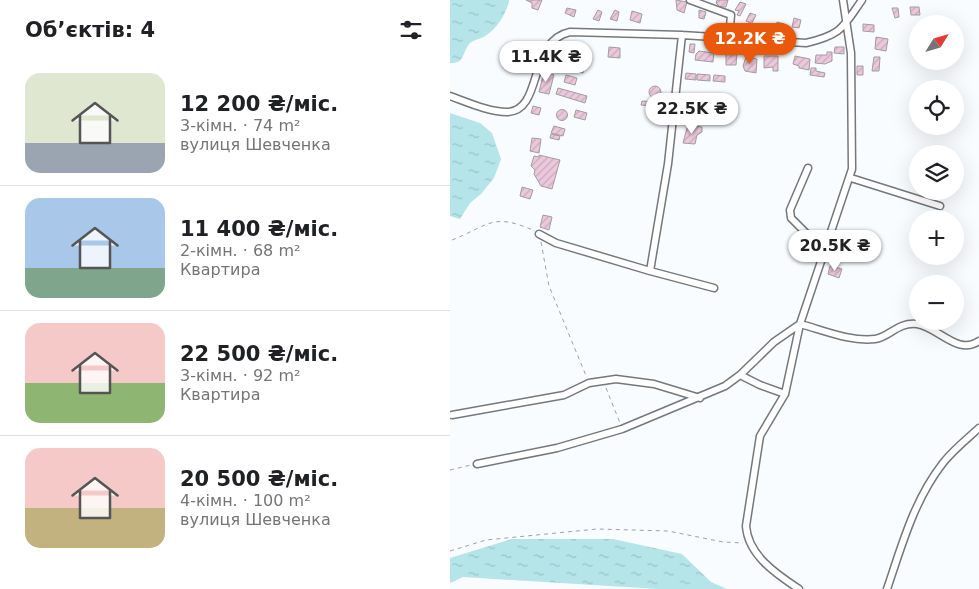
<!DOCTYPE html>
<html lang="uk">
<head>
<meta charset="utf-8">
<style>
  body { margin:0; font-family:"DejaVu Sans",sans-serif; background:#f2f2f2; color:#202124; height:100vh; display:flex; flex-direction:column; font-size:19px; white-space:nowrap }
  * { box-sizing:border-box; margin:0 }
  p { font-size:16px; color:#757577 }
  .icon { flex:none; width:28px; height:28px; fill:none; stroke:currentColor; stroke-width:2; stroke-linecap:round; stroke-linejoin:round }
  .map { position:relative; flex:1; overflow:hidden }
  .panel { display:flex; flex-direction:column; background:#fff; width:450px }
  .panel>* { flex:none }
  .needle { width:32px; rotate:53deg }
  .buttons { position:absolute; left:459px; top:15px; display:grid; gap:10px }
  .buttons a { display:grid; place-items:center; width:55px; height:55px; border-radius:50%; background:#fff; box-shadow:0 5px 20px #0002; font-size:25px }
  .price { position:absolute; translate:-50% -42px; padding:0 11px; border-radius:18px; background:#fff; color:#222; font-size:16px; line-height:32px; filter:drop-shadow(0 1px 2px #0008) }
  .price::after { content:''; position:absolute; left:50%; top:30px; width:15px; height:11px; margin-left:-8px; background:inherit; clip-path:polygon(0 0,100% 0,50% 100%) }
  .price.selected { background:#ea580c; color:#fff }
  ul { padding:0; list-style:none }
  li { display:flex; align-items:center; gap:15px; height:125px; padding:0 25px }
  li+li { border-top:1px solid #e0e0e0 }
  li span { display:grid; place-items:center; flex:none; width:140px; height:100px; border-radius:15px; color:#555 }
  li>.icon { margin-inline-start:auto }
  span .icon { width:60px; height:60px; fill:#fffc; stroke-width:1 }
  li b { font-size:21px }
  h2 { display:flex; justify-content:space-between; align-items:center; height:60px; padding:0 25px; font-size:21px }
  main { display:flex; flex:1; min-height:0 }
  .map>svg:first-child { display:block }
</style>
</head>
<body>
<main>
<section class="panel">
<h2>Об’єктів: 4<svg class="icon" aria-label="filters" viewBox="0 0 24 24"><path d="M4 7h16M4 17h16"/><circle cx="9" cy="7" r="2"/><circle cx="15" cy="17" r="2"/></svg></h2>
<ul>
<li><span style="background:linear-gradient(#dfe7d0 70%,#9aa5b1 0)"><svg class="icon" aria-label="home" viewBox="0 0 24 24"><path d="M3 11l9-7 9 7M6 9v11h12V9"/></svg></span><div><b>12 200 ₴/міс.</b><p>3-кімн. · 74 m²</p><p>вулиця Шевченка</p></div></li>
<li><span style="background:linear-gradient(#a9c7e8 70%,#7fa58c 0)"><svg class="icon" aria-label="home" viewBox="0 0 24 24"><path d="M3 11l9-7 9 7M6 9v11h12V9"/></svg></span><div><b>11 400 ₴/міс.</b><p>2-кімн. · 68 m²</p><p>Квартира</p></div></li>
<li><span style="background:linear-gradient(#f6c9c9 60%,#8fb573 0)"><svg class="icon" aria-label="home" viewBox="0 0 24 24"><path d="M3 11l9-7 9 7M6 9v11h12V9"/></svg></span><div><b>22 500 ₴/міс.</b><p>3-кімн. · 92 m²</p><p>Квартира</p></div></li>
<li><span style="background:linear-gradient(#f6c9c9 60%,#c2b280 0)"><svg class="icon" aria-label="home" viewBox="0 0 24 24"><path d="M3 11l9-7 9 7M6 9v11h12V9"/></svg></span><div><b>20 500 ₴/міс.</b><p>4-кімн. · 100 m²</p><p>вулиця Шевченка</p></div></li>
</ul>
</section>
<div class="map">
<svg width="529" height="589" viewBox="0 0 529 589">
  <defs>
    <pattern id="water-ripples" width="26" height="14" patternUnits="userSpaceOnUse" patternTransform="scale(1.25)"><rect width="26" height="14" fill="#b5e4e9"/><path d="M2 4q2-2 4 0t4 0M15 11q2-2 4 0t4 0" fill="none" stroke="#9bc3c8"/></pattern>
    <pattern id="building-hatch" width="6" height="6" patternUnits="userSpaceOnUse" patternTransform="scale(1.25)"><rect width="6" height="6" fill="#ebc8dc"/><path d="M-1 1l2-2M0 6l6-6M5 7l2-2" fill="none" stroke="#c9abbc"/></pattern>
  </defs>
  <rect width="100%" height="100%" fill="#f8fcff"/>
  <path fill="url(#water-ripples)" d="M0 0H59V2C55 15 47 29 35 36 30 39 24 40 20 43 12 52 15 64 0 63Z
    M0 113 30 123 42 133 51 159 44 178 31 194 20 203 10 219 0 216Z
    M62 539H163L232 554 261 582 277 589H208L13 577 0 583V558Z"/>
  <path fill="url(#building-hatch)" stroke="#a19d9f" d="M76 0H92L88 10 82 8V3Z
    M226 0 237 2 234 13 227 10Z
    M267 0H278L276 7H270L266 3Z
    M290 2 296 4 290 16 287 15 289 11 285 10Z
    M460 7H469L470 15H461Z
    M117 8 126 10 124 17 115 13Z
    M442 8H448L449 17 445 18Z
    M148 10 152 12 149 21 143 19Z
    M165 10 169 12 167 21 160 19Z
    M249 10 256 12 254 19 249 18Z
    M182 11 192 14 190 23 180 20Z
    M300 13 306 15 300 27 298 26 299 22 296 21Z
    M344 18 351 20 349 28 342 27Z
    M327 22 334 24 333 32 325 30Z
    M413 24 424 25V32L413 31Z
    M426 37 438 39 436 51 425 49Z
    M240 44H245L244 53 239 52Z
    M159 47 170 48V58L158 57Z
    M385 47H394V54L384 53Z
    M249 51 264 53 263 62 245 60 246 54Z
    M377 52H382V61L375 64 365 63 366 55H377Z
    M276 53H287L286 65H276Z
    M314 56H328V71H323V67L314 68Z
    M345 56 360 59 359 70 349 68V66L343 64Z
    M296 57 307 59 306 73 295 71 293 66Z
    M424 57H430L429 71H422Z
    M117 63 134 68 133 73 120 69 117 66Z
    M407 66H413V75H407Z
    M361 68H366V71L375 73 374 77 360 75Z
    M94 72 104 75 99 94 89 92Z
    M236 73 246 74V80L235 79Z
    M247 74 260 75V81L247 80Z
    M116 75 127 78 125 85 114 82Z
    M264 75 275 76V82L263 81Z
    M199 92a6 6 0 1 1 12 0a6 6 0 1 1-12 0Z
    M108 88 137 96 135 103 106 94Z
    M192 101 207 102 206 107 191 105Z
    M83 106 91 108 89 115 81 113Z
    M106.5 115a5.5 5.5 0 1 1 11 0a5.5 5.5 0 1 1-11 0Z
    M126 110 137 113 135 120 124 117Z
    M104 126 115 129 113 136 101 133Z
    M242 126 252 127V132L247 135 245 144 233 143 237 128Z
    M101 134 110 136 109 140 100 138Z
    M82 138 91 139 89 153 80 151Z
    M89 155 110 160 102 189 91 186 84 174 85 170 81 166 84 156 89 157Z
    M72 187 83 190 80 199 70 196Z
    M93 215 102 217 99 230 90 227Z
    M380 266 392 269 389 278 378 274Z"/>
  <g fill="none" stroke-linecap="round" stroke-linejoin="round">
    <defs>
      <path id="minor" d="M240 0 281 15 279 39
        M232 35 218 164 200 271 264 288
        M0 96C17 102 39 112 57 112 94 111 77 41 120 32L232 35 356 43C392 35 393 27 412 0
        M358 168 340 210 341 218 364 241 376 248
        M401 178 490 206
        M89 234 106 243 200 271
        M290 375 324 342 350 324C373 330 400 342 425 339 440 337 447 322 467 324 488 327 508 356 529 341
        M2 415 114 395 139 383 166 379 204 384 250 398
        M27 464 107 448 172 429 275 386 290 375 310 385 335 394
        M349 589C326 574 298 555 296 526L310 436 335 394 350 324 402 169 401 53 393 0
        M437 589C452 545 464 500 493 463 503 450 517 439 529 428"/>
    </defs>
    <use href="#minor" stroke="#75777a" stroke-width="9"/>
    <path stroke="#9fa1a4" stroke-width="1" stroke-dasharray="4 4" stroke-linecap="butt" d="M2 240C40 225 42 212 85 231
      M91 242 99 286 137 378
      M156 388 170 423
      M0 470 21 465
      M0 551 36 540 147 529 218 531 273 542 293 543"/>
    <use href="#minor" stroke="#fff" stroke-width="6"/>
  </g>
</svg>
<div class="buttons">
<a><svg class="needle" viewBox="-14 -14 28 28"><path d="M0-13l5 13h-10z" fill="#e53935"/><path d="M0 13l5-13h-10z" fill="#757577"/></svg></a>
<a><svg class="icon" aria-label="locate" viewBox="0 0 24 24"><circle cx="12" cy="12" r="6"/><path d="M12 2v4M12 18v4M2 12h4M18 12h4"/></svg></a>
<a><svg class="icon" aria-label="layers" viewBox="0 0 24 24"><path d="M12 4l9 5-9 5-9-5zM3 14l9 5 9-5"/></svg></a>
<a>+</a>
<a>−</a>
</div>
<b class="price selected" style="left:300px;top:65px">12.2K ₴</b>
<b class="price" style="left:96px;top:83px">11.4K ₴</b>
<b class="price" style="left:242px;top:135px">22.5K ₴</b>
<b class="price" style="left:385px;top:272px">20.5K ₴</b>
</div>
</main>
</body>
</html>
